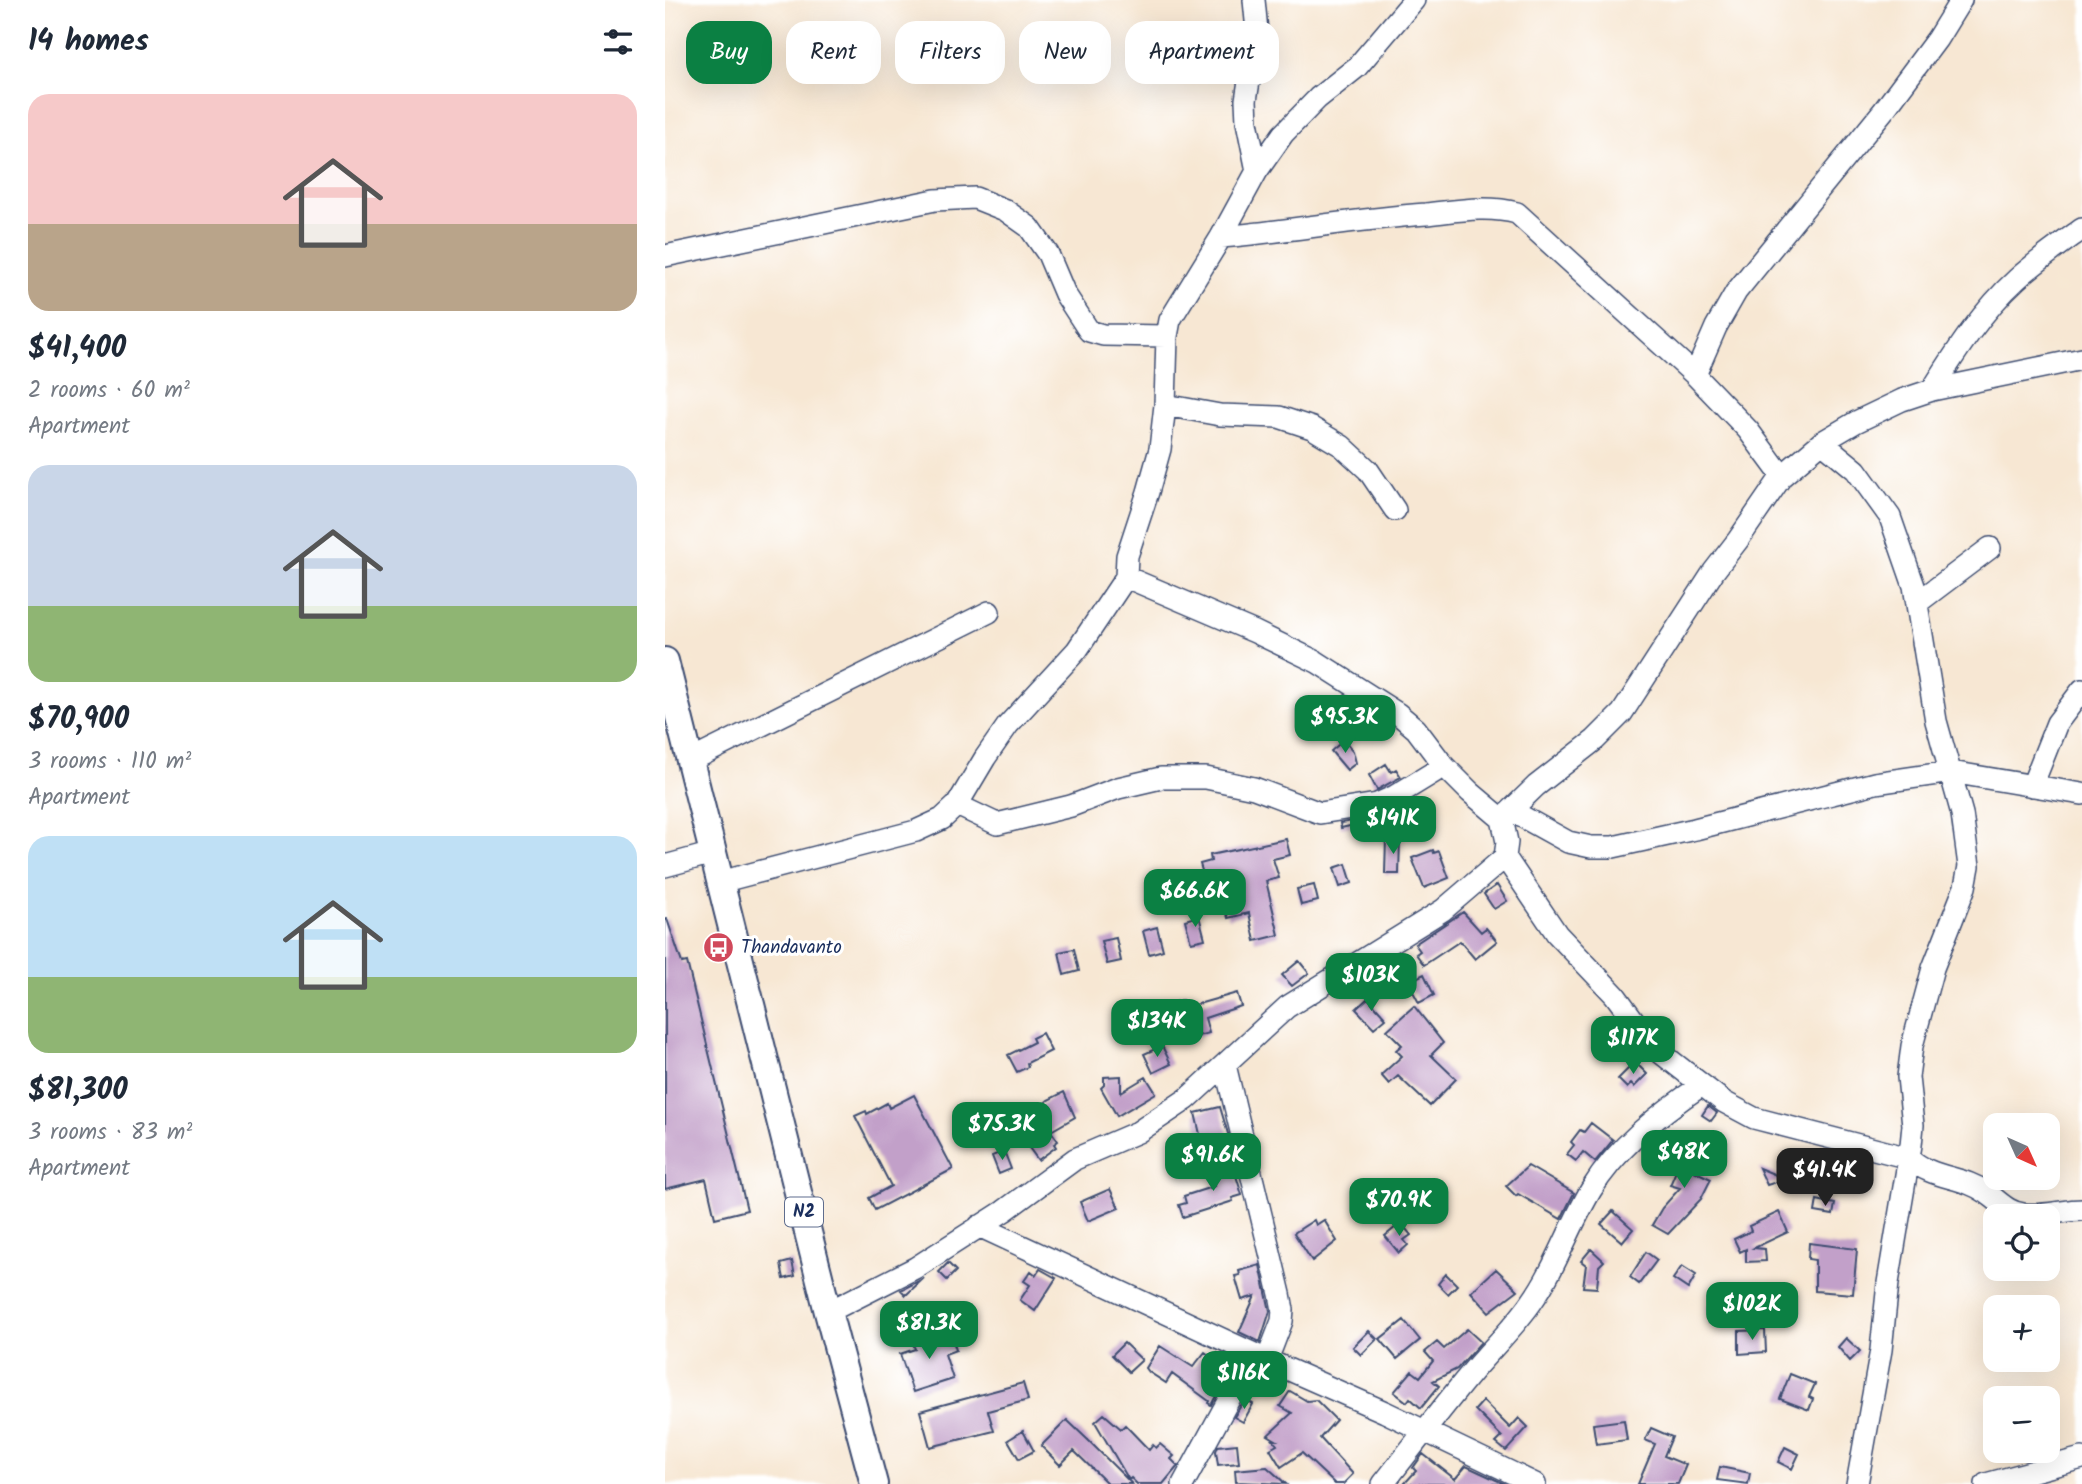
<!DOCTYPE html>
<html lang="en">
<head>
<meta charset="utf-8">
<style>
  body { margin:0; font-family:Kalam,sans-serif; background:#f2f2f3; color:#1f2937; height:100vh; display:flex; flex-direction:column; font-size:26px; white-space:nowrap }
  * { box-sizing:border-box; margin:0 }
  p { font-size:23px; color:#747a83 }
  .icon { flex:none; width:38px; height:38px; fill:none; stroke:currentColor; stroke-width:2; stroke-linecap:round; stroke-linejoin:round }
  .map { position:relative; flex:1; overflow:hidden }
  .details { display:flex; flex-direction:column; background:#fff; width:665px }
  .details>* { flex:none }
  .banner { position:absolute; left:21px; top:21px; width:665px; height:63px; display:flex; gap:14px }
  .needle { width:46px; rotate:135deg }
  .controls { position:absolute; left:1318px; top:1113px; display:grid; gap:14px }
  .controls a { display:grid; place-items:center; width:77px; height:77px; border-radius:14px; background:#fff; box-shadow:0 7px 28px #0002; font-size:35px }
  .price { position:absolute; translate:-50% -60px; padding:0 16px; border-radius:14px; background:#0b8043; color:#fff; font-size:23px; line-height:46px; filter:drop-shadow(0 2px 4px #0008) }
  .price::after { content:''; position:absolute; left:50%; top:42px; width:21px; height:16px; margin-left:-10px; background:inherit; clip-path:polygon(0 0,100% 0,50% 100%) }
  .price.selected { background:#222; color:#fff }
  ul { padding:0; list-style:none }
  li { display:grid; align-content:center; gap:14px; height:371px; padding:0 28px }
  li span { display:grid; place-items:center; height:217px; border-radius:21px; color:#555 }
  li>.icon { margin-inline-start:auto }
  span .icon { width:126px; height:126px; fill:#fffc; stroke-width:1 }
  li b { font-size:30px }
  h2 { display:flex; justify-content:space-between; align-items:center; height:84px; padding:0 28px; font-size:30px }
  .pill { padding:0 24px; border-radius:21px; background:#fff; box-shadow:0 7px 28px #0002; font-size:24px; line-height:63px }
  .pill.selected { background:#0b8043; color:#fff }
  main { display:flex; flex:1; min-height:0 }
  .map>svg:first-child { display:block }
</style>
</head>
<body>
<main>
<section class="details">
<h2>14 homes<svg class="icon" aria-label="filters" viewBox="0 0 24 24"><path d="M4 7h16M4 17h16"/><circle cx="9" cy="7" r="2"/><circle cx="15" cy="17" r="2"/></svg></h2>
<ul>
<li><span style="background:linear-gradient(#f6c9c9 60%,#b9a48a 0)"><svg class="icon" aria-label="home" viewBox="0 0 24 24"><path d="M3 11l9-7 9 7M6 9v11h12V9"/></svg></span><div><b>$41,400</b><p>2 rooms · 60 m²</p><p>Apartment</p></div></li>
<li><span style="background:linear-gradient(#c9d6e8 65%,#8fb573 0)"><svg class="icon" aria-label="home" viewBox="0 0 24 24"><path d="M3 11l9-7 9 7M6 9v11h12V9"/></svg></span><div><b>$70,900</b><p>3 rooms · 110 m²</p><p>Apartment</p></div></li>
<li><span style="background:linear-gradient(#bfe0f5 65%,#8fb573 0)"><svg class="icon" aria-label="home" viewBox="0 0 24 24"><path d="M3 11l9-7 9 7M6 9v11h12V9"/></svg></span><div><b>$81,300</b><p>3 rooms · 83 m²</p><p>Apartment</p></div></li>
</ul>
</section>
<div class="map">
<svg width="1417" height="1484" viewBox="0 0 1417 1484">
  <rect width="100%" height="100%" fill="#fff"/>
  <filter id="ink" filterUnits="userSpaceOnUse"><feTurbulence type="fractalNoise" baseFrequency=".0143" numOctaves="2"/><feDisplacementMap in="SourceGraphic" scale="14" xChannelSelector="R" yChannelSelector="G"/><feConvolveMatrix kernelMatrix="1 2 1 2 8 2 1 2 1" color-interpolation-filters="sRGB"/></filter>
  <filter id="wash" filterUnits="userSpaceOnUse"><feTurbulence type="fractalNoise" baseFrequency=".00686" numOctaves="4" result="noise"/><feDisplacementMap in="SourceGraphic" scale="28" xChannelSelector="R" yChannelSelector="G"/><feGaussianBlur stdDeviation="1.57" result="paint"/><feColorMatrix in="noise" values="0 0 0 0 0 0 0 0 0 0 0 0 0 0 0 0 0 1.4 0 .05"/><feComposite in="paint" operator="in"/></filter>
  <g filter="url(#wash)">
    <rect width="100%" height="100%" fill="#f7e7d3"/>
    <g id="blocks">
      <path fill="#c2a0c9" d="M679 740 688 751 691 763 682 770 666 751Z
        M721 764 726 772 731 769 736 777 712 790 704 775Z
        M702 819 703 822 676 828 675 823Z
        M721 838H735L734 874H720Z
        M621 839 625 855 608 859 614 878 601 881 614 935 590 941 584 913 563 918 558 898 546 901 535 864 546 861 545 855Z
        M768 850 769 853 774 851 784 878 759 888 747 858Z
        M681 864 687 883 675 887 669 868Z
        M649 885 653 901 636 905 632 889Z
        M832 885 842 901 829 909 819 894Z
        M798 912 816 932 821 928 832 941 810 959 795 941 759 965 751 954 755 951 750 944Z
        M534 916 540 939 526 942 520 920Z
        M2 919 17 963 22 962 82 1210 50 1218 41 1179 0 1189V920Z
        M492 927 498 950 484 954 478 931Z
        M451 938 456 961 442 964 436 941Z
        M409 949 414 971 399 975 394 952Z
        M634 961 644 973 627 986 617 975Z
        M759 974 769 995 754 1003 743 982Z
        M572 993 576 1006 540 1018 544 1033 529 1037 527 1029 497 1039 488 1009 517 1000 519 1008Z
        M703 998 721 1018 709 1028 691 1009Z
        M749 1006 778 1043 766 1055 791 1079 765 1106 733 1076 724 1084 716 1075 737 1056 731 1050 737 1045 722 1030Z
        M377 1033 386 1051 362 1063 363 1067 352 1072 343 1055 369 1042 367 1038Z
        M497 1046 506 1064 488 1073 479 1054Z
        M970 1062 982 1074 969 1087 966 1084 962 1088 953 1079Z
        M456 1076V1092L481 1077 491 1093 452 1116 436 1088 439 1085V1077Z
        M399 1092 410 1117 386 1131 393 1141 389 1144 391 1147 373 1160 362 1145 365 1143 352 1129 383 1100Z
        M249 1095 288 1169 210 1210 204 1198 226 1186 190 1116 201 1111 202 1114 222 1103 224 1108Z
        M1043 1106 1052 1113 1046 1121 1037 1115Z
        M555 1107 566 1144 539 1151 530 1113Z
        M926 1123 948 1140 930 1162 918 1152 911 1161 902 1154 909 1145 906 1142 915 1130 919 1132Z
        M1024 1140 1039 1146 1029 1171 1046 1179 1036 1199 1003 1234 987 1225 997 1208 1015 1188 1005 1185Z
        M992 1148 1000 1155 992 1164 984 1156Z
        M339 1151 346 1169 334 1174 327 1156Z
        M568 1166 577 1195 567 1198 568 1201 518 1217 514 1205 521 1203 519 1196 550 1186 546 1173Z
        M863 1166 909 1193 896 1219 853 1194 851 1196 841 1186Z
        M1094 1168 1121 1179 1102 1185Z
        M445 1189 454 1208 423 1221 415 1202Z
        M1152 1200 1170 1204 1168 1215 1150 1212Z
        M948 1211 968 1229 957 1242 936 1224Z
        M1114 1212 1123 1232 1089 1248 1100 1249 1101 1261 1081 1262V1249L1075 1252 1069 1239 1086 1231 1084 1226Z
        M649 1220 651 1225 659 1220 672 1241 647 1261 629 1233Z
        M736 1223 746 1235 739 1240 743 1245 734 1253 720 1236Z
        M1144 1243 1192 1249 1188 1294 1150 1291V1260L1143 1259Z
        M926 1249 939 1261 934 1266 932 1288 918 1287 921 1265 916 1261Z
        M981 1252 992 1260 974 1284 965 1277Z
        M127 1261 130 1276 119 1279 116 1264Z
        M283 1263 291 1271 282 1280 274 1272Z
        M595 1265 605 1311 595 1342 574 1332 590 1296 577 1300 570 1276 575 1275 574 1271Z
        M1017 1266 1031 1275 1023 1289 1008 1279Z
        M375 1269 391 1278 370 1311 355 1300 365 1285 359 1281 366 1271 371 1275Z
        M831 1269 853 1290 824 1312 806 1292Z
        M781 1274 792 1285 783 1294 773 1284Z
        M259 1278 241 1295 236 1290 256 1280Z
        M1060 1303 1062 1321 1044 1323 1042 1305Z
        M739 1320 755 1340 732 1359 715 1339Z
        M284 1329 291 1350 280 1354 288 1379 248 1392 235 1354 250 1349 247 1340Z
        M802 1329 816 1342 792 1369 768 1381 774 1386 756 1408 745 1398 742 1402 729 1392 747 1371 755 1377 768 1361 760 1352 772 1342 779 1349Z
        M1100 1330 1101 1352 1074 1354V1331Z
        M704 1331 712 1339 696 1355 688 1347Z
        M1181 1338 1195 1351 1185 1361 1173 1347Z
        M459 1343 477 1360 464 1372 447 1355Z
        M495 1346 528 1367 540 1352 569 1373 557 1385 546 1405 543 1403 544 1401 507 1374 501 1383 484 1372 481 1368Z
        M1125 1374 1150 1384 1144 1397 1148 1399 1144 1410 1115 1399Z
        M358 1383 363 1400 323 1411 329 1431 265 1447 255 1411Z
        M625 1391 642 1401 651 1400 671 1420 655 1438 688 1474 678 1484H670L637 1453 616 1467 605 1449 612 1445 608 1440H611L603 1435 627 1413 615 1406Z
        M580 1399 588 1404 578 1422 569 1417Z
        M818 1401 845 1428 854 1418 863 1427 841 1451 831 1443 837 1437 810 1410Z
        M439 1414 456 1429 460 1425 484 1450 488 1445 491 1448 495 1444 509 1456 506 1459 513 1466 498 1484H472L466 1478 464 1480 430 1422Z
        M402 1420 422 1439 467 1484H443L409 1451 395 1465 376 1446Z
        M959 1420 962 1440 931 1444 928 1424Z
        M986 1428 1007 1437 999 1456 1021 1465 1013 1484H973L990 1444 980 1440Z
        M358 1431 369 1451 354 1459 343 1440Z
        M572 1444 574 1463 553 1465 551 1451 553 1446Z
        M1120 1447 1134 1454 1127 1469 1113 1462Z
        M758 1454 790 1479 801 1466 840 1484H739L751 1471 748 1468Z
        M602 1467 621 1484 571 1482 570 1470Z
        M1055 1467 1085 1473 1083 1484 1052 1480Z"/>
    </g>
  </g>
  <g filter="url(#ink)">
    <use href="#blocks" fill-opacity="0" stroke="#3c4b70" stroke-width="2"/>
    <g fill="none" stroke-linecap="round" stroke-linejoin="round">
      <defs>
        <path id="minor" d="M589 0 592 31 581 100 582 122 592 171
          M556 237C624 231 692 219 761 214 791 211 822 205 852 213L1030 375 1083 430 1117 476
          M0 256 270 200 310 198 340 210 364 227 383 254 400 294 424 331 438 335 502 336
          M1030 375 1051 327 1071 292 1219 110 1272 39 1296 0
          M1267 390C1292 350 1317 311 1352 279 1372 261 1395 245 1417 229
          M500 405 555 415 614 417 647 428 677 446 703 470 730 510
          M1157 442 1191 470 1225 517 1249 586 1271 721 1297 814 1304 866 1300 887 1268 968 1247 1046 1243 1077 1248 1125 1246 1145 1223 1283 1216 1350 1192 1484
          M461 577 590 632 652 662 732 713 751 729 779 766 805 792 837 819 842 842 840 857 892 934 950 995 981 1037 996 1053 1059 1102 1089 1118 1244 1158C1268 1180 1297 1175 1322 1193 1334 1201 1342 1212 1358 1214 1377 1217 1398 1210 1417 1210
          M1252 603 1325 548
          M25 761 324 612
          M1367 786 1392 723 1417 690
          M292 805 332 824 406 806 453 788 496 778H541L589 788 655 813 712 804 730 796 779 766
          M847 811 903 842 926 847H948L1030 829 1210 783 1286 772 1417 794
          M837 819 871 786 930 740 957 713 1049 571 1073 540 1117 476 1157 442 1191 422 1237 400 1267 390 1417 359
          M0 866 48 853
          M55 882 251 831 277 819 292 805 320 758 343 725 412 650 461 577 462 556 483 492 495 449 500 405 502 336 505 320 556 237 592 171 618 134 653 98 692 67 749 0
          M314 1226 602 1360 720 1412 870 1484
          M163 1312 250 1268 339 1211 410 1159 473 1132 522 1099 622 1007 778 910 840 857
          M518 1484 568 1392 602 1360 617 1321 618 1310 615 1294 560 1065
          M718 1484C749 1445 779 1405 811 1367 829 1346 850 1326 866 1303 891 1268 904 1227 926 1190 952 1147 995 1113 1037 1085
          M1321 1484 1417 1458"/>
        <path id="major" d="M0 661 163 1312 209 1484"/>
      </defs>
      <use href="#minor" stroke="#3c4b70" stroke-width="24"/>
      <use href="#major" stroke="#3c4b70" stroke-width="30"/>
      <use href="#minor" stroke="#fff" stroke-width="21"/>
      <use href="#major" stroke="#fff" stroke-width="26"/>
    </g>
  </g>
  <defs>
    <symbol id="bus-disc" viewBox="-11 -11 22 22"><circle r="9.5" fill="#d1495b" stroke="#fff"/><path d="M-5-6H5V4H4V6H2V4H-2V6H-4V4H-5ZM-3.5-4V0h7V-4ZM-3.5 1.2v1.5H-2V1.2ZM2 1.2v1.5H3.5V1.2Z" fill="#fff"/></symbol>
  </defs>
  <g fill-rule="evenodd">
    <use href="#bus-disc" x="36" y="930" width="35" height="35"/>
  </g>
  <g text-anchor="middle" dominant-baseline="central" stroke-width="6" stroke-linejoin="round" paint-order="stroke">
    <rect fill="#fff" stroke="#5f6d8e" stroke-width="2" x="120" y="1197.5" width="38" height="29" rx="5"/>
    <g font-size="18" font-weight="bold" fill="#1b2f5e">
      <text x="139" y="1212">N2</text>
    </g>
    <g font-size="19" fill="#1b2f5e" stroke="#fff" text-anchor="start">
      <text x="76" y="948">Thandavanto</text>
    </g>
  </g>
</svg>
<div class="controls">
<a><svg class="needle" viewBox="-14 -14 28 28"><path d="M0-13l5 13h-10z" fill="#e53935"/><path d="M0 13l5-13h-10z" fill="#747a83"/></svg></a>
<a><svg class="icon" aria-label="locate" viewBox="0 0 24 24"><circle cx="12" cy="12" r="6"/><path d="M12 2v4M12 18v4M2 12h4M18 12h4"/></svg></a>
<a>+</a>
<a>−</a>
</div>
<b class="price" style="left:680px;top:755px">$95.3K</b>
<b class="price" style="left:728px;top:856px">$141K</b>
<b class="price" style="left:530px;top:929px">$66.6K</b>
<b class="price" style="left:706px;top:1013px">$103K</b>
<b class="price" style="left:492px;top:1059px">$134K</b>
<b class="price" style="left:968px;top:1076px">$117K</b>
<b class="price" style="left:337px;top:1162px">$75.3K</b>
<b class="price" style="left:1019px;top:1190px">$48K</b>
<b class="price" style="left:548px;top:1193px">$91.6K</b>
<b class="price selected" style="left:1160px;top:1208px">$41.4K</b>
<b class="price" style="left:734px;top:1238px">$70.9K</b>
<b class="price" style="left:1087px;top:1342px">$102K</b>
<b class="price" style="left:264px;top:1361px">$81.3K</b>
<b class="price" style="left:579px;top:1411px">$116K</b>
<div class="banner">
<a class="pill selected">Buy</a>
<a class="pill">Rent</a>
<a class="pill">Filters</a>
<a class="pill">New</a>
<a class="pill">Apartment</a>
</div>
</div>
</main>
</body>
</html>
